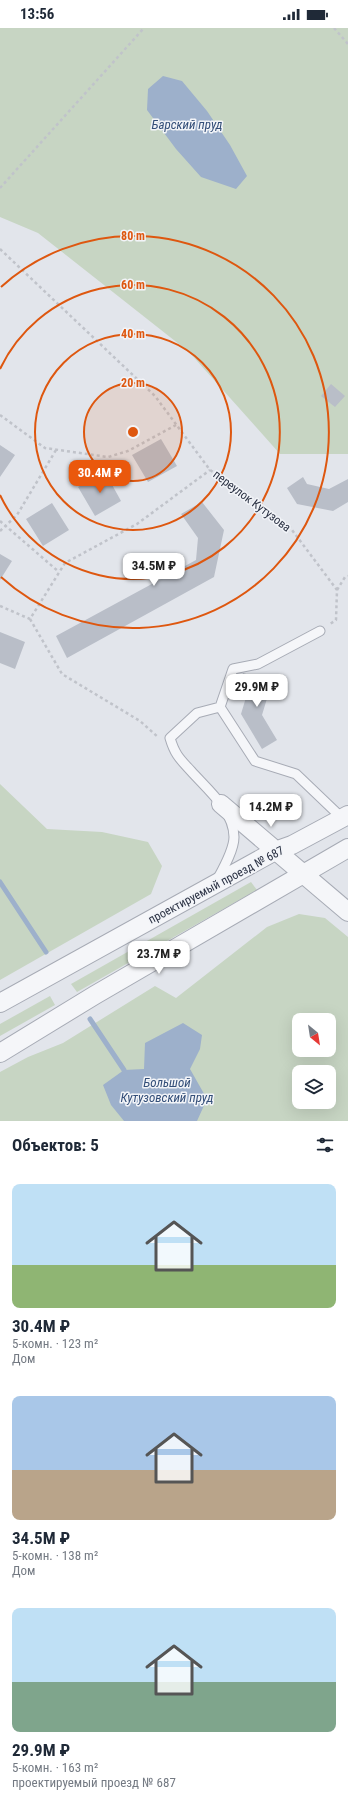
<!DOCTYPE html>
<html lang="ru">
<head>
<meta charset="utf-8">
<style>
  body { margin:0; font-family:"Roboto Condensed",sans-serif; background:#f2f2f3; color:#1f2937; height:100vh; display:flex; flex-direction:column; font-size:15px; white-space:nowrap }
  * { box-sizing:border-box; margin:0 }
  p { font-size:13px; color:#747a83 }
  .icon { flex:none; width:22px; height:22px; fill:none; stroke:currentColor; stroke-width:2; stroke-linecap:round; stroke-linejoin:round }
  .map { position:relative; height:1093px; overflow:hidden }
  .details { display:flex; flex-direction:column; background:#fff; flex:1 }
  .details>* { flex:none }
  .needle { width:26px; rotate:150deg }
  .fabs { position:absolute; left:292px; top:985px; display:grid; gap:8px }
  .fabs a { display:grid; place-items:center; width:44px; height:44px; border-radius:8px; background:#fff; box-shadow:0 4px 16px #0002; font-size:20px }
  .price { position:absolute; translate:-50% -34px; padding:0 9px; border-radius:8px; background:#fff; color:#222; font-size:13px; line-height:26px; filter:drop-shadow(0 1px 2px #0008) }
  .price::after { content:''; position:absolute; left:50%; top:24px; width:12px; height:9px; margin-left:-6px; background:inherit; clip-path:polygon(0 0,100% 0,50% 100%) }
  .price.active { background:#ea580c; color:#fff }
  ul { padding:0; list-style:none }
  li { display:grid; align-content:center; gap:8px; height:212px; padding:0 12px }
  li span { display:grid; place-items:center; height:124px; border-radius:8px; color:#555 }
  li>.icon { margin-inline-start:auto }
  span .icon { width:72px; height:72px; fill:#fffc; stroke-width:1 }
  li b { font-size:17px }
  h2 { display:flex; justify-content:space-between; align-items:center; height:48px; padding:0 12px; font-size:17px }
  .status { display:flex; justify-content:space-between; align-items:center; height:28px; padding:0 20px; background:#fff; direction:ltr }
  .status svg { height:11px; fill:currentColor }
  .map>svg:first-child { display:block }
</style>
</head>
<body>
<div class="status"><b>13:56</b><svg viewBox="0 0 49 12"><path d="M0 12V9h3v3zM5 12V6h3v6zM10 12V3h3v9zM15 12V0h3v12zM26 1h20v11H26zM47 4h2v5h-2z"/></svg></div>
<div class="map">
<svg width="348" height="1093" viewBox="0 0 348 1093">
  <rect width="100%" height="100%" fill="#e2e5eb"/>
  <path fill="#c7d5c3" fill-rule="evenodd" d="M0 0H348V426H280L189 324 38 205 0 189Z
    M0 756 47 801 102 804 148 814 162 838 151 866 0 952Z
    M251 854 257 862 77 964 71 956Z
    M299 886 325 890 348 909V1093H0V1044L28 1029 63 1015 155 958 176 970 267 899ZM299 992H329V1022H299ZM299 1044H329V1074H299Z
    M50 968 55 977 0 1008V996Z"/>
  <path fill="#9db0cb" d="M163 48 182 53 207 83 230 117 247 148 236 161 201 149 176 121 147 82 148 61Z
    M183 995 202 1007 200 1021 190 1041 207 1071 197 1093H124L111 1077 103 1057 124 1042 144 1041 145 1015Z"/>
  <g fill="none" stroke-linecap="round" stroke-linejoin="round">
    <path stroke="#9db0cb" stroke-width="5" d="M0 854 46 924
      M90 991 124 1042 126 1049"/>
  </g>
  <path fill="#b9bec8" d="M331 356 345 368 335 379 321 368Z
    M161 411 177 438 148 454 132 427Z
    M0 417 15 427 0 449Z
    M105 444 121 473 95 488 78 459Z
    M303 449 307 456 329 461 348 451V474L333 483 297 476 287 460Z
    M202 474 224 502 214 549 67 630 56 608 196 532 198 510 181 486Z
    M52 475 69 502 43 518 26 491Z
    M0 526 12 533 0 552Z
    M0 604 25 614 15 641 0 635Z
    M243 645 272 654 262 687 277 712 262 721 241 686 247 666 238 663Z"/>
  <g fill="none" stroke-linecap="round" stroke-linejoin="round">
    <defs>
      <path id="service" d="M220 679 255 733 296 746 342 790
        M220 679 233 641 258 636 320 603
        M217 852C223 841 234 822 234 809 234 783 207 761 191 743 180 731 175 727 170 710L197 685 220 679"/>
      <path id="minor" d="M221 776 348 884
        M0 975 275 823 292 817 348 787
        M0 1025 95 967 348 820"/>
    </defs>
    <use href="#service" stroke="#a7abb5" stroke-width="11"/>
    <use href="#minor" stroke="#a7abb5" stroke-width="20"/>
    <path stroke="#c0c3ca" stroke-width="2.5" stroke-dasharray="3 3" stroke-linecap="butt" d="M334 0 348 16
      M0 160 144 0
      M0 221 155 368 210 442 289 498 337 562 336 592 330 596
      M0 387 45 420 108 429 128 423 176 397
      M0 493 59 544
      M0 503 17 487 56 422
      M337 562 345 549 348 548
      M0 578 30 591 65 535 137 496 210 442
      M30 591 62 646 140 693 158 709"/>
    <use href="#service" stroke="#f5f6f9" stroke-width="9"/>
    <use href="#minor" stroke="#f5f6f9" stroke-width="18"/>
  </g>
  <circle cx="133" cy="404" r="49" fill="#de570f" fill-opacity=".12"/>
  <g fill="none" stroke="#de570f" stroke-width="2">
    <circle cx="133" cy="404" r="49"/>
    <circle cx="133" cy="404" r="98"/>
    <path d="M0 341A147 147 0 1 1 0 467"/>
    <path d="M1 259A196 196 0 1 1 1 549"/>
  </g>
  <g text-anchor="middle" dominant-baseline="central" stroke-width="3" stroke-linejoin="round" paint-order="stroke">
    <g font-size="12" fill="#2a3143" stroke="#f2f4f8">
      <text transform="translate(252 473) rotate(37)">переулок Кутузова</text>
      <text transform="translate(216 857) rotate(-28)">проектируемый проезд № 687</text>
    </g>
    <g font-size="13" font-style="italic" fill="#334e78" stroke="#f2f4f8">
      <text x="187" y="96">Барский пруд</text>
      <text x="167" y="1054">Большой<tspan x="167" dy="15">Кутузовский пруд</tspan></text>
    </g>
  </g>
  <circle cx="133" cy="404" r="6" fill="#de570f" stroke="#f2f4f8" stroke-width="2"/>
  <g font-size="12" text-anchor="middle" font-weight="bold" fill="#de570f" stroke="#f2f4f8" stroke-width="3" stroke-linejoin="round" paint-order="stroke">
    <text x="133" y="212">80 m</text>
    <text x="133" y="261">60 m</text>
    <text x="133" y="310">40 m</text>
    <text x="133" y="359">20 m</text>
  </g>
</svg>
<div class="fabs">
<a><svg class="needle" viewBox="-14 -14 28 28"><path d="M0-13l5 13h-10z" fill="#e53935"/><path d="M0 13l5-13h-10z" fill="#747a83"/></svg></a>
<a><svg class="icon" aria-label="layers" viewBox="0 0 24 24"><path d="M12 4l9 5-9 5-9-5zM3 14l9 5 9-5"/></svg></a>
</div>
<b class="price active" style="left:100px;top:466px">30.4M ₽</b>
<b class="price" style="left:154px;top:559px">34.5M ₽</b>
<b class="price" style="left:257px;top:680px">29.9M ₽</b>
<b class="price" style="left:271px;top:800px">14.2M ₽</b>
<b class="price" style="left:159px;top:947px">23.7M ₽</b>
</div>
<section class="details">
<h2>Объектов: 5<svg class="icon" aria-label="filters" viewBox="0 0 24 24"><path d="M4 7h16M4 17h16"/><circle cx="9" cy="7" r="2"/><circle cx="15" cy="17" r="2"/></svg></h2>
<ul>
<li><span style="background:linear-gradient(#bfe0f5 65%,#8fb573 0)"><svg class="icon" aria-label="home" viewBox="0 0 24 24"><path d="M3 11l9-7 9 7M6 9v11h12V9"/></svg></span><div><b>30.4M ₽</b><p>5-комн. · 123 m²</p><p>Дом</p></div></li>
<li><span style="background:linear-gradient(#a9c7e8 60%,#b9a48a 0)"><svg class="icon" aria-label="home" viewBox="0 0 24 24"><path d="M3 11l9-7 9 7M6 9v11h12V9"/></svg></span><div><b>34.5M ₽</b><p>5-комн. · 138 m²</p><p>Дом</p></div></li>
<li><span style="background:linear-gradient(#bfe0f5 60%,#7fa58c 0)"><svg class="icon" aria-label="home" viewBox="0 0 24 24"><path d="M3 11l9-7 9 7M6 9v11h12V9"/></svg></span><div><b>29.9M ₽</b><p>5-комн. · 163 m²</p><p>проектируемый проезд № 687</p></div></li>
</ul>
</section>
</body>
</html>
